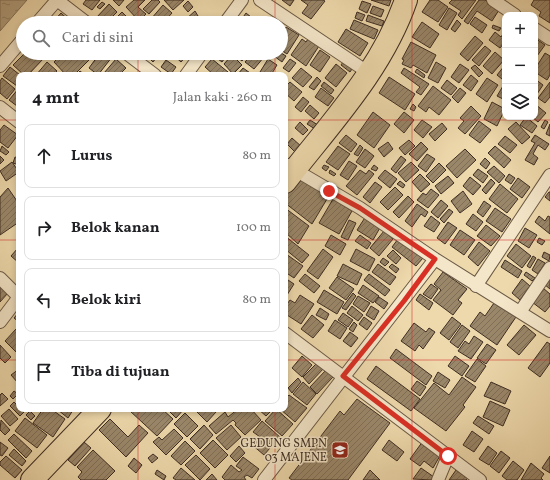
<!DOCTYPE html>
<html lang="id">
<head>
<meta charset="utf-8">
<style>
	:root { --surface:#fff; --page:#f6f6f6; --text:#202124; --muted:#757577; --line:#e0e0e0 }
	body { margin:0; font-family:Vollkorn,serif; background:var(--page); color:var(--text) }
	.controls { position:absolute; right:12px; top:12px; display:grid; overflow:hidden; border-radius:8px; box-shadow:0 2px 6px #0003 }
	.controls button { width:36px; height:36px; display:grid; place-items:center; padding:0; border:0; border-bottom:1px solid var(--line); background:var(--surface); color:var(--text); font:20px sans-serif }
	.stop { position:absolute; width:12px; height:12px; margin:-9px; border:3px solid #d93025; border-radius:50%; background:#fff }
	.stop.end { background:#d93025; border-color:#fff; box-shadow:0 1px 4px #0008 }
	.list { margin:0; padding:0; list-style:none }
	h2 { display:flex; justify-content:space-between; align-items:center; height:52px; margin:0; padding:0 16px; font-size:17px }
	h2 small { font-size:13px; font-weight:400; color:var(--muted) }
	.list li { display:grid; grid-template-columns:26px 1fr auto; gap:12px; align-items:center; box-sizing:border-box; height:64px; margin:0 8px 8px; padding:0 8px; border:1px solid var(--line); border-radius:8px }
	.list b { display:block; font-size:15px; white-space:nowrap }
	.list em { font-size:13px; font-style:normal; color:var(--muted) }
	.icon { flex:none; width:22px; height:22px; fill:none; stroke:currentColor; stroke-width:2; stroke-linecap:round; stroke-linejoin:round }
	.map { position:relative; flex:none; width:550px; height:480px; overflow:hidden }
	.search { position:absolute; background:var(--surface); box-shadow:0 2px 6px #0003; left:16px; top:16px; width:272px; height:44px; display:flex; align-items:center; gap:10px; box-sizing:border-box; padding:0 14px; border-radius:22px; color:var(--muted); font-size:15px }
	.panel { position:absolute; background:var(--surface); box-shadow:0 2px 6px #0003; left:16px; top:72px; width:272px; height:340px; border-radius:8px }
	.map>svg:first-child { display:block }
	.water { fill:url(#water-ripples); stroke:#847259 }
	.building { fill:url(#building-hatch); stroke:#3e2e23 }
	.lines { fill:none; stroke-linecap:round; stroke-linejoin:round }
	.street-casing { stroke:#6a5945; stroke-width:14 }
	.highway-casing { stroke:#3e2e23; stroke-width:24 }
	.street { stroke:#f4e6c9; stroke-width:12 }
	.highway { stroke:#eed9ac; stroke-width:22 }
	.route { stroke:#d93025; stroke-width:5 }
	.grid { fill:none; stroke:#d62828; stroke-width:1; stroke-opacity:0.55 }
	.labels { text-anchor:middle; stroke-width:3; stroke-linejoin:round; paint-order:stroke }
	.poi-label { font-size:12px; fill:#3e2e23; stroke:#f4e6c9; text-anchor:end }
</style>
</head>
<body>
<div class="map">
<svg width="550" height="480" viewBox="0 0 550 480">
	<defs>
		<pattern id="water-ripples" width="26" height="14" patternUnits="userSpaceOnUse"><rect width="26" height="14" fill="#b29f7d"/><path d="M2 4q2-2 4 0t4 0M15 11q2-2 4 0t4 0" fill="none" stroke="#928266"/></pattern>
		<pattern id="building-hatch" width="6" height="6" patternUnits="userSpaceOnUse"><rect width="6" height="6" fill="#9a876a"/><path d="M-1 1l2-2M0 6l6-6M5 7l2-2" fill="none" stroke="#7f6f57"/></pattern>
	</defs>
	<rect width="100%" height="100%" fill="#eed9ac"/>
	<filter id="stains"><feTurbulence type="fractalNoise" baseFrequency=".005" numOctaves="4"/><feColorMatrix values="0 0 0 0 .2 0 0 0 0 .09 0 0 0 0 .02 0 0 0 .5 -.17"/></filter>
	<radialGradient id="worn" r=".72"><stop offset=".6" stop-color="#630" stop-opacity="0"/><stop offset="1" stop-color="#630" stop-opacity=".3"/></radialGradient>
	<path class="water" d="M0,0H27L0,31Z"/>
	<path class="building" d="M86,0H100L92,10L83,4Z
		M113,0H124L119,6Z
		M134,0H145L138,7L146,14L139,21L126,7Z
		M152,0H158L160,2L149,14L143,9Z
		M164,0H184L173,10Z
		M282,0H294L290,6Z
		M301,0H323L325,1L311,19L302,13L308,5Z
		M371,0H391L389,6Z
		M430,0H438L448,7L438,22L422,12Z
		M452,0H476L462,19L458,15L461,11L449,3Z
		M479,0H485L499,10L492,21L477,11L468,24L464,21Z
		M534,0H550V23L539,16L541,12L531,5Z
		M188,1L193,7L188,12L183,6Z
		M362,1L371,4L367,13L359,9Z
		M102,2L105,4L100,9L97,7Z
		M109,4L117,12L106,23H102L96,18Z
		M163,5L172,13L163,23H156L151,19Z
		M373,6L384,10L381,17L370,13Z
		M449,8L457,13L447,30L439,25Z
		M195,11L198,16L189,23L186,19Z
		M122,12L126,16L119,23H115L113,21Z
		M357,12L365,15L362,21L355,18Z
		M61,13L72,23H52Z
		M246,13L251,17L247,23H239Z
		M368,15L384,21L382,26L366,21Z
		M131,17L138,23H126Z
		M175,17L182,23H176L173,20Z
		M201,17L207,23H196Z
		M475,17L487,25L482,33L470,24Z
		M255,19L260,23L262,20L266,23H252Z
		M354,20L378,30L374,39L350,29Z
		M457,20L461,24L455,32L451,29Z
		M422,22L439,34L430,48L412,37Z
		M493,25L501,28L499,31L492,28Z
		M286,27L299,35L287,54L281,50V35Z
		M346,29L368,43L360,56L338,42Z
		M505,31V42L500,48L489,40L495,32L501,37Z
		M475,36L483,43L468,61L460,54Z
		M535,38L545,45L537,56L535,55Z
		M302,39L306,42L308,39L319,46L306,66L291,55Z
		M411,42L436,55L427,73L413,65L411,68L402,64L404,60L402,59Z
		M485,46L491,51L479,66L472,60Z
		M320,50L330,57L320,72L310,65Z
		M495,52L504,60L492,74L483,66Z
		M25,53H36L43,59L28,75H24L13,65Z
		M63,53H96L74,75H66L54,62Z
		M100,53H107L112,57L98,75L89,68Z
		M144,53H160L153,62Z
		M171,53H189L181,62Z
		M216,53H224L227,55L222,62L214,56Z
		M232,53H248L242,61Z
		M253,53H259L264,57L254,69L245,62Z
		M270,53H281L286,56L282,62Z
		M545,53L550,56V75L547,80L535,72V69Z
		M232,55L242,65L233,74L224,64Z
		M116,59L126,68L119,75H106L104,73Z
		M212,59L228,72L225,75H214L205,67Z
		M268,59L277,65L271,75H264L260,72Z
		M290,59L296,63L289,72L283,68Z
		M166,60L176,67L171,74L161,67Z
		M47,62L57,71L53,75H36Z
		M343,62L352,69L350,72L341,65Z
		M436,62L446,68L438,83L428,78Z
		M336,64L347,73L336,87L325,78Z
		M460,64L469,70L459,83L451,77Z
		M475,65L483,73L479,77L471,68Z
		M505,65V75L502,79L497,75Z
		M10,67L20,75L17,86L3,76Z
		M243,68L253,75H237Z
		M301,68L312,77L303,87L292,78Z
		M404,68L429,84L421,95L416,92L420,87L401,73Z
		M417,69L425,75L424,78L415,72Z
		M80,71L85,75H76Z
		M471,75L478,81L471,91L463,85Z
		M317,77L321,81L314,90L309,87Z
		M389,77L415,94L405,110L379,93Z
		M2,78L15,89L7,99L0,93V81Z
		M487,78L498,85L487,102L476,94Z
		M535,79L543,85L535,97Z
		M447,80L457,88L451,95L441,88Z
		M290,82L302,92L294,101L285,93V87Z
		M324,82L334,90L331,94L321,86Z
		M550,82V97L545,103L538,98Z
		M433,86L451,100L439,115L429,107L426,112L418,106Z
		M503,86L505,88V100L497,96Z
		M19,88V103L17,106L9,100Z
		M321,88L334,98L328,106L315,97Z
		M460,88L466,93L458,103L452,97Z
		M303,97L309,102L301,112L295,107Z
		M492,102L505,109L497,126L484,119Z
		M413,104L416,107L414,111L410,109Z
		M535,104L546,113L538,122L532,117H535Z
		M310,105L319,113L314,119L305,111Z
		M471,106L481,116L465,134L458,128L464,121L460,118Z
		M373,112L390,125L374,148L357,135Z
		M404,112L414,120L404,133L394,124Z
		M526,117L537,126L532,133L520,125Z
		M310,120L318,125L315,129L307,124Z
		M422,120L432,127L423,138L414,130Z
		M545,120L548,122L544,129L541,127Z
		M479,121L491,130L480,143L469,135Z
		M300,122L308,130L303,135L295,128Z
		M516,122L530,137L522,144L508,129Z
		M442,123L447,129L435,141L429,134Z
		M550,124V136L546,134Z
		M4,125L18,135L8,148L0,142V130Z
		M346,135L357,144L351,152L339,143Z
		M535,135L549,144L545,150L538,145L533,154L538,158L534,165L525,160L535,143L531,141Z
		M505,136L517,145L510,153L498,144Z
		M292,138L302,147L296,153L287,144Z
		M409,140L415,146L405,155L399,148Z
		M388,142L393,149L384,157L378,149Z
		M421,142L428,149L417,161L409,154Z
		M360,145L363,148L358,156L354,154Z
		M2,146L9,152L6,155L0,151Z
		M338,146L350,154L338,170L326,162Z
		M495,146L511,160L504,168L488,153Z
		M365,149L374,156L365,168L356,162Z
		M465,149L476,160L457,178L446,166Z
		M427,154L435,159L426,172L418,166Z
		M0,156L4,160L0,164Z
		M401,156L406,160L396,173L391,169Z
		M15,157L19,158V165L13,163Z
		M485,158L490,163L486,169L480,164Z
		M349,161L357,166L348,180L340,175Z
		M12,162L19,172L6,181L0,171Z
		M411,162L419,170L406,182L398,173Z
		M439,163L446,170L433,183L426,176Z
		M324,165L329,167L326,171L322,168Z
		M374,165L378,168L376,171L371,169Z
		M494,166L505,176L499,183L487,172Z
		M478,169L488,176L483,183L473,175Z
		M330,170L336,174L334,176L329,173Z
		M360,170L366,174L369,170L374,174L357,195L346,186Z
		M385,170L397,179L390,188L378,178Z
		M420,174L430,184L421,192L412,182Z
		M509,174L515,178L511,184L505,180Z
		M300,175L330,194L312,224L285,203V197Z
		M448,176L454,183L441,194L435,186Z
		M470,177L481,186L473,195L463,186Z
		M518,178L530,187L522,198L510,189Z
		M491,179L495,183L486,194L482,190Z
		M400,181L405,185L403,188L397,184Z
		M375,182L382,187L370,203L363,197Z
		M500,184L518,199L507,213L489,199Z
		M395,187L403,195L388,210L380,202Z
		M8,188L19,204V222L0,235V197Z
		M431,189L439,195L428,208L417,200L423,193L426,195Z
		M463,191L472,204L460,213L451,201Z
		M549,192H550V201L545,197Z
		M408,196L414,202L399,218L393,212Z
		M333,199L352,211L339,234L319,223Z
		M441,200L448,206L438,218L431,212Z
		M484,201L491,206L483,217L477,212Z
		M417,204L428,212L425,217L421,214L412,227L405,221Z
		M285,208L309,226L298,244L285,232Z
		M495,208L511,219L502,232L486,221Z
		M449,209L453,212L444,223L440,219Z
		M473,214L483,222L476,231L466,224Z
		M366,216L381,226L373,240L357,230Z
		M431,216L440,223L434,232L424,226Z
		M539,216L545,221L548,216L550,217V234L535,222Z
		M349,220L356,223L348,240L341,237Z
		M448,222L457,228L445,244L437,238Z
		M486,225L500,236L491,246L477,236Z
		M525,228L537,235L529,248L518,241Z
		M460,230L475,240L464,255L450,245Z
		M384,231L393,239L379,256L370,248Z
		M331,235L346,244L340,255L325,246Z
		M360,235L371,243L367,249L355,241Z
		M285,236L309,255L302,263L285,249Z
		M539,238L545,241L542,245L537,242Z
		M398,239L423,258L416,266L392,247Z
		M479,242L490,251L478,266L468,257Z
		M516,244L531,256L522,268L507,256Z
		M18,248L19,249V263L11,256Z
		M323,249L333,257L318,279L307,271Z
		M356,249L375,259L369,271L350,261Z
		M393,250L401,258L396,264L387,256Z
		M544,252L550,255L549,261L542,257Z
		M286,254L303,266L294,278L285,272Z
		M533,256L536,258L530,268L527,266Z
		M383,258L389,262L385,266L380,262Z
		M538,259L545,263L538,274L532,270Z
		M505,260L522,271L518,278L501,267Z
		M343,264L362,274L357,285L337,276Z
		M378,264L396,277L390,285L372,272Z
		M392,264L399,269L396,273L389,267Z
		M443,272L467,289L458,300L462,303L453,315L433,300L441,290L434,284Z
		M526,272L535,278L532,281L524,275Z
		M305,274L320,286L314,293L299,281Z
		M369,274L390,290L385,296L364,280Z
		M550,276V289L544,284Z
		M337,277L354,289L346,300L329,288Z
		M285,278L294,284L287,295L285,294Z
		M522,279L530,286L520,300L512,293Z
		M431,284L438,289L431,299L423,294Z
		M363,285L379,296L373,303L358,293Z
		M0,287L8,293L0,302Z
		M543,288L550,294V306L545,312L532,302Z
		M324,290L344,302L337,314L317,302Z
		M353,293L356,296L346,310L342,308Z
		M420,294L433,303L429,310L416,300Z
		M300,295L314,304L301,324L287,315L288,314L285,312V307L290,300L295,303Z
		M358,296L370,303L364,312L353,304Z
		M379,297L388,303L384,309L375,302Z
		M494,303L500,307L503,304L518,314L497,345L470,326L480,312L485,316Z
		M352,306L363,315L358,321L347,313Z
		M371,306L379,311L374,320L366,315Z
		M320,308L329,314L326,320L316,315Z
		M19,312V322L14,318Z
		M343,313L353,320L348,327L338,320Z
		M312,315L324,325L313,338L301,329Z
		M364,317L372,323L367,330L359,324Z
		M452,317L461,324L449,340L440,333Z
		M335,320L347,328L340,339L328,331Z
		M354,322L357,325L353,332L349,329Z
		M414,323L426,332L429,328L435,332L423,349L419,345L415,351L401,341Z
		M462,325L470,331L458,348L450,342Z
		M524,325L536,335L519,355L507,345Z
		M16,329L19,332L18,354L5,341Z
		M350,332L358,338L351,347L343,341Z
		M474,336L483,342L471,359L458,351L465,341L469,344Z
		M547,342L550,344V363L540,377L528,368Z
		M487,344L496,350L486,364L477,358Z
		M0,345L11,357L5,363L0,358Z
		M396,349L432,376L426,385L390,358Z
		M302,356L312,365L302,377L292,368Z
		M455,356L469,366L462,376L448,366Z
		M477,359L486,366L475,382L465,376Z
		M319,361L325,367L309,384L303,377Z
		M376,366L420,399L411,411L367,379Z
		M19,369V382L18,383L11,375Z
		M326,370L333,377L317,394L310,387Z
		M438,372L450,380L445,388L433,381Z
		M462,377L476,387L463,405L465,407L446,431L414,408L434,383L449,395Z
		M298,378L301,382L292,393L288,388Z
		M417,381L426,387L420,396L411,389Z
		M303,382L316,394L307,405L293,394Z
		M491,382L511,391L505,404L484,396Z
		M14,391L18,394L13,399L10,396Z
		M2,393L8,399L0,406V395Z
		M289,395L307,408L295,422L280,409H285V399Z
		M357,399L390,423L348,480H292L289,478L340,411L344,415Z
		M490,401L510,410L503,426L483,417Z
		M14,402L24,412L20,416L10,406Z
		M9,409L18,419L10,426L1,416Z
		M43,409H51L65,419L53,437L33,423Z
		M58,409H72L73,410L68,418L58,410Z
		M131,409H162L173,419L157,436L130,411Z
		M167,409H184L176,418Z
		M194,409H212L216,412L207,422Z
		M238,409H247L249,411L251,409L261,420L245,435L235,425L236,423L233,420L216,434L209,426L225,412L228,417Z
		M258,409H273L266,416Z
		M276,409L293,424L282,436L265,421Z
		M30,411L35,416L31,420L26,415Z
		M185,413L198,426L187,437L174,424Z
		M478,416L494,426L489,434L473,423Z
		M25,418L47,435L37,448L15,431Z
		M110,419L128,437L139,425L148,433L126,457L99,430Z
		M1,420L10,430L5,435L0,430Z
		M262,421L281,438L273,446L253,432Z
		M204,425L213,435L200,449L190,439Z
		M231,425L241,437L227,450L216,438Z
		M174,429L183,438L166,455L153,442L159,437L162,440Z
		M472,431L483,439L474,452L463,445Z
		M14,434L32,451L26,458L8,440Z
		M257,437L270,448L264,455L251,444Z
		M213,440L228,455L215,468L200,453Z
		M389,440L404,452L397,461L382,450Z
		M185,441L195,451L181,465L171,456Z
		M423,441L441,454L433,468L424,461L420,466L410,459Z
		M0,442L8,448L2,456L0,455Z
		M84,442L91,448L75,466L68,460Z
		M239,446L245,453L236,462L230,456Z
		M488,446L497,453L489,465L479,459Z
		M14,449L26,461L22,466L9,455Z
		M93,450L115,471L106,480H81L78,477L82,472L77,467Z
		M501,451L510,458L499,473L490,466Z
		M153,454L158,458L152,463L148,458Z
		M196,455L210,469L200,480L185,465Z
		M6,456L22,470L15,478L0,465V462Z
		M550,456V473L542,468Z
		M243,457L259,469L252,478L247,475L244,477L246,480H225L222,477L231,465L239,472L242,470L236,466Z
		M134,458L142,465L136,473L128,466Z
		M513,461L524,470L517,480H507L502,476Z
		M531,463L544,474L541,478L543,480H521Z
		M181,468L195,480H176L173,478Z
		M421,468L434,477L432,480L413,479Z
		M157,470L166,476L164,480L155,474Z
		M370,470L380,480H363Z
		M456,470L468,478L466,480H449Z
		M212,474L217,480H206Z"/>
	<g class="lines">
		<g class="street-casing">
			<path id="street" d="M57,0L87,23
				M260,0L369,73
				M493,0L515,15
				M37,23L57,0
				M225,23L242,0
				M535,29L550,39
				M126,53L155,75
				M0,66L23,39
				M186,75L202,53
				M0,107L19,122
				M285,164L360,208L435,259L550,331
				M0,278L19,297
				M476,286L550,175
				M520,312L550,268
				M0,322L19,297
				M285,333L480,480
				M264,480L435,259
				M438,480L448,456"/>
		</g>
		<g class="highway-casing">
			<path id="highway" d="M285,182C329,125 382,70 406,0
				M32,480L100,409"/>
		</g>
		<use href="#street" class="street"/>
		<use href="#highway" class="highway"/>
	</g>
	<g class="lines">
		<path class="route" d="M329,191L360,208L435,259L404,301L343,376L448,456"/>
	</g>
	<path class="grid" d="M138,0V23M275,0V23M412,0V480M138,53V75M275,53V75M0,120H19M285,120H550M0,240H19M285,240H550M0,360H19M285,360H550M138,409V480M275,409V480"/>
	<defs>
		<g id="school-square" transform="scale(0.9)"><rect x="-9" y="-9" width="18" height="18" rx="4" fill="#8f2418" stroke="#f4e6c9"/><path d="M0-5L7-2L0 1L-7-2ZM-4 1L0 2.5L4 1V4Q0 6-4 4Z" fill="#fff"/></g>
	</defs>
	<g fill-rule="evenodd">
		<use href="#school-square" x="340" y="450"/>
	</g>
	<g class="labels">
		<g class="poi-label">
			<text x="327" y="447">GEDUNG SMPN<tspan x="327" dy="14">03 MAJENE</tspan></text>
		</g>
	</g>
	<rect width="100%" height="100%" filter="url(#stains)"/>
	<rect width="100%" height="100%" fill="url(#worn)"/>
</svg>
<div class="controls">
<button>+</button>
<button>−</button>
<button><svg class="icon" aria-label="layers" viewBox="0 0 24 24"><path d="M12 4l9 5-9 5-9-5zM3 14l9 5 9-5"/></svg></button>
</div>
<div class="stop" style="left:448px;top:456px"></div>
<div class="stop end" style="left:329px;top:191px"></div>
<div class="search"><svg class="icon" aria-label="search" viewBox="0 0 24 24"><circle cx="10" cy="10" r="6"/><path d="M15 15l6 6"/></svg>Cari di sini</div>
<section class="panel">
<h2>4 mnt<small>Jalan kaki · 260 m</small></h2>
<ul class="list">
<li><svg class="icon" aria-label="ahead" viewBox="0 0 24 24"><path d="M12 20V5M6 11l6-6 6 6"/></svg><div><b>Lurus</b></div><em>80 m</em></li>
<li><svg class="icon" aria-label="right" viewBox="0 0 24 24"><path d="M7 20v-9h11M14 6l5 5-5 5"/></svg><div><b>Belok kanan</b></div><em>100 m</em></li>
<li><svg class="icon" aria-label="left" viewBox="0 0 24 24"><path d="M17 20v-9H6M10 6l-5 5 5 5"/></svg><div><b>Belok kiri</b></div><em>80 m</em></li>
<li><svg class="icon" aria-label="arrive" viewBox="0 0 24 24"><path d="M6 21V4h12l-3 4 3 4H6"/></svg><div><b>Tiba di tujuan</b></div></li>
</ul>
</section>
</div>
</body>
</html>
